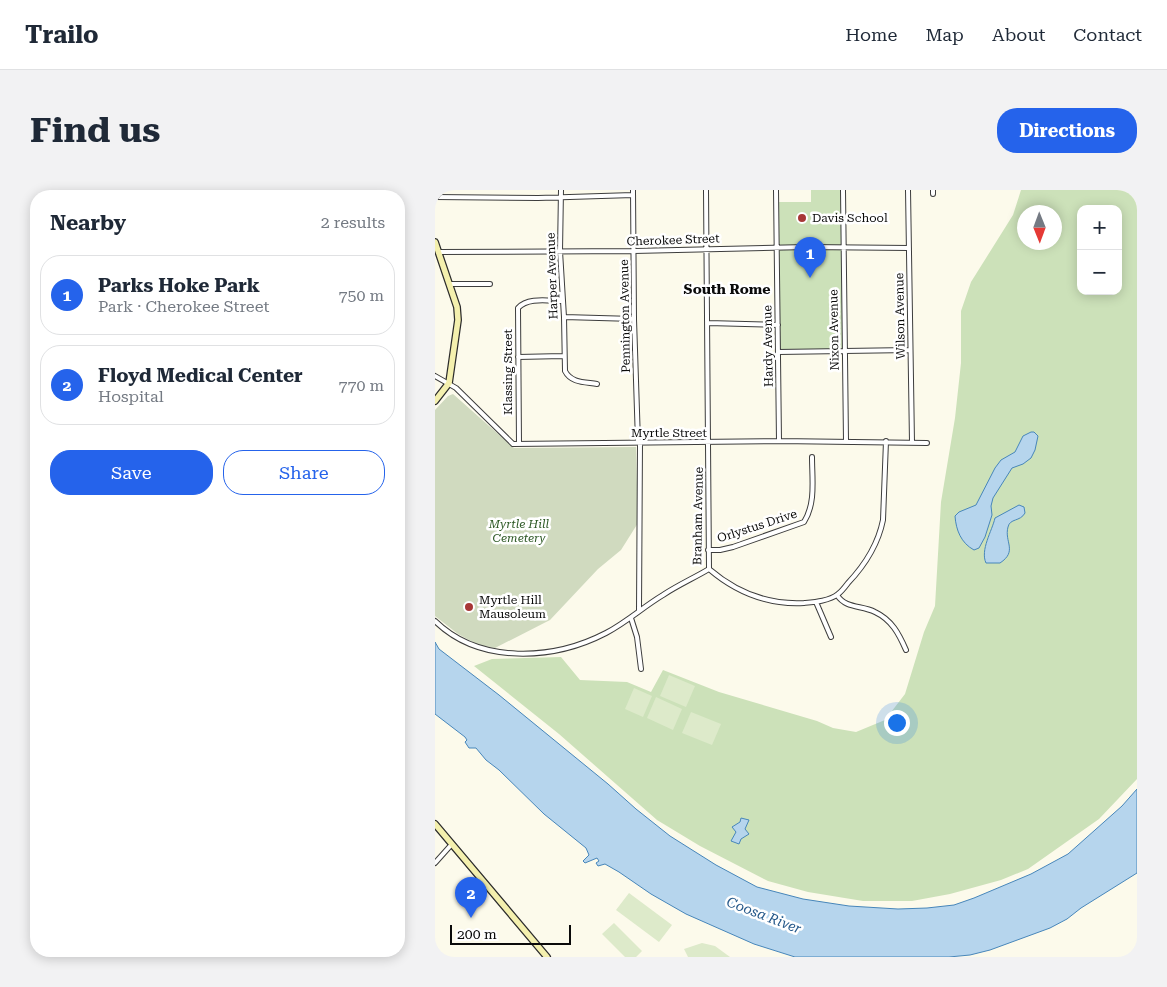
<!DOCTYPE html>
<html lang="en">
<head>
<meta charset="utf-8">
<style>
	:root { --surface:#fff; --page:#f2f2f3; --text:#1f2937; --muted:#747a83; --line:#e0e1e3; --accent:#2563eb }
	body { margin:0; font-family:"Roboto Serif",serif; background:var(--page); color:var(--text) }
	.controls { position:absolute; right:15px; top:15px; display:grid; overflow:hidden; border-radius:10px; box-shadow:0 2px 12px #0003 }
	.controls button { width:45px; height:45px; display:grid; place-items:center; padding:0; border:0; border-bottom:1px solid var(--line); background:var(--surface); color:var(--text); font:25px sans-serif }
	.compass { position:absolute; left:582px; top:15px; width:45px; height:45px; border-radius:50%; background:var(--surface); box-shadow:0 2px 12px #0003; rotate:179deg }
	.scale { position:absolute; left:15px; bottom:12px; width:121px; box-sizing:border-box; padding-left:5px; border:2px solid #0a0a0a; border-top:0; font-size:14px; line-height:18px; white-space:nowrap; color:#0a0a0a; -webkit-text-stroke:4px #fff; paint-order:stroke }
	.you { position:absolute; left:461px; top:532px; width:18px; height:18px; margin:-12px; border:4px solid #fff; border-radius:50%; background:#1a73e8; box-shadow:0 0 0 8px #1a73e833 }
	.badge { display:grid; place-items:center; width:32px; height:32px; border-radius:50%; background:var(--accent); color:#fff; font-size:16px; font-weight:700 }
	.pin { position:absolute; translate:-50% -41px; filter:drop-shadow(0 1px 2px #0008) }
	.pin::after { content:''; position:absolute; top:26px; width:18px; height:15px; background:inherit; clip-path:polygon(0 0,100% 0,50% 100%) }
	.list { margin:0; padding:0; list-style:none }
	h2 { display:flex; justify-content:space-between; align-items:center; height:65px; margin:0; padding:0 20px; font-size:21px }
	h2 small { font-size:16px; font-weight:400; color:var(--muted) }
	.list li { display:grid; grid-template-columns:32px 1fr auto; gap:15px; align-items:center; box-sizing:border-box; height:80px; margin:0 10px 10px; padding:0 10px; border:1px solid var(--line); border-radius:20px }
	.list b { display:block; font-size:19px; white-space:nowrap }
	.list p { margin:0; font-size:16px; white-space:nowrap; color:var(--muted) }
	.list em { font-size:16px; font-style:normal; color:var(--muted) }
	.actions { display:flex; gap:10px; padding:15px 20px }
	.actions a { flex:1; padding:11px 0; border:1px solid var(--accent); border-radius:20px; text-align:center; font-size:18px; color:var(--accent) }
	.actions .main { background:var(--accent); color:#fff }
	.map { position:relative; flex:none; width:702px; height:767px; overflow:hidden; border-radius:20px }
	header { display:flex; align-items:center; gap:30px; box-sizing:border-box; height:70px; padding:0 25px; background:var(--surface); border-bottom:1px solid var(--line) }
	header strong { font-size:24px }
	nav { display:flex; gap:28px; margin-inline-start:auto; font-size:18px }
	.intro { display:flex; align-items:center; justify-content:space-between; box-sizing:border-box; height:120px; padding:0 30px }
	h1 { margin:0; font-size:35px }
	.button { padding:12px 22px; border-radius:20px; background:var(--accent); color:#fff; font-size:18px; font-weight:700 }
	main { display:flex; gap:30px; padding:0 30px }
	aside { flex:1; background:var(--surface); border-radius:20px; box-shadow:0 2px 12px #0003 }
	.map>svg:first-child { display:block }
	.green { fill:#cce1b9; fill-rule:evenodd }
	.cemetery { fill:#d0dabf }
	.pitch { fill:#ddeaca }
	.water { fill:#b6d5ed; stroke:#4786ba }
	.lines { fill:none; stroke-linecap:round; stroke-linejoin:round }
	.minor-casing { stroke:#3d3d3d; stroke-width:6 }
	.tertiary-casing { stroke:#3d3d3d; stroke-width:8 }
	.secondary-casing { stroke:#2c2c2c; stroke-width:8 }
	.minor { stroke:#fff; stroke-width:4 }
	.tertiary { stroke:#fff; stroke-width:5 }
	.secondary { stroke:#f4f0ae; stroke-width:5.5 }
	.poi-dot { fill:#a73736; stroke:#fff; stroke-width:2 }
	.labels { text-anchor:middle; stroke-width:5; stroke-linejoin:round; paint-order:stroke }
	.poi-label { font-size:12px; fill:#0a0a0a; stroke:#fff; text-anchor:start }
	.street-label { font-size:12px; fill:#0a0a0a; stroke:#fff }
	.park-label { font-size:12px; font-style:italic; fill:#2c5824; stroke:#fff }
	.neighbourhood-label { font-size:14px; font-weight:bold; fill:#0a0a0a; stroke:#fff }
	.water-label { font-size:14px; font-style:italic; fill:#26598a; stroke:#fff }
</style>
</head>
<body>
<header>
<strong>Trailo</strong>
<nav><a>Home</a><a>Map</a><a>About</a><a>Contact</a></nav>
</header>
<div class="intro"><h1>Find us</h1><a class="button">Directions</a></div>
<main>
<aside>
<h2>Nearby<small>2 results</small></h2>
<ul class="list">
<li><span class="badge">1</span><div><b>Parks Hoke Park</b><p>Park · Cherokee Street</p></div><em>750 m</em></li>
<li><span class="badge">2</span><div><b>Floyd Medical Center</b><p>Hospital</p></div><em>770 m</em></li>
</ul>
<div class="actions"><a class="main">Save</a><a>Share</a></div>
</aside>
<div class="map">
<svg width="702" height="767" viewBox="0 0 702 767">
	<rect width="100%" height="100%" fill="#fcfaeb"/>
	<path class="green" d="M376,0H408L409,162H343L341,12H376Z
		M586,0H702V589L664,629L593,679L566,690L515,704L477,711H428L373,702L333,691L265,656L222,630L124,544L39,476L57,469L126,467L145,490L192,492L216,502L228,480L284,502L382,531L398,538L421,542L450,530L470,504L489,442L500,416L506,312L520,228L526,173V121L536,92L578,25ZM646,19H683V101H646ZM590,22H620V52H590Z"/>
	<path class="cemetery" d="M18,204L79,258L201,257L203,333L186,360L163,379L115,430L60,458L43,455L23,444L0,426V220L13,206Z"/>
	<path class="pitch" d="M234,485L260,496L251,517L225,506Z
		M199,498L217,506L208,527L190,519Z
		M221,507L247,519L238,540L212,528Z
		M256,522L286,534L277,555L247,543Z
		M194,703L237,735L224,752L181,720Z
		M179,733L207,761L201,767H190L167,744Z
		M267,753L280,756L295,767H253L249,759Z"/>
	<path class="water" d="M596,242H599L603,246L600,260L596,268L588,274L577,278L558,308L556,316L557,325L550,347L544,358L539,360C526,353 521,340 520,326L524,322L541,315L560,278L566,270L580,262L588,246Z
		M584,315L589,317L590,323C585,332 575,328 573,337C569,352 583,361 565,373H551C545,360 557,341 560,328Z
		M0,452L4,459L64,505L173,594L201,619L235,646L281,675L322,697L368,709L414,716L463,719L492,718L519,715L539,708L596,684L633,664L687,616L702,599V683L646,718L632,729L615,738L555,760L535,765L514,767H360L319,754L251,724L216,704L184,682L170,674L163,676L161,673L164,671L162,668L150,673L148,671L154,665L151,658L109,624L64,580L51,570L41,558H34L30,552L32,550L30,547L0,524Z
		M306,628L314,630L310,639L314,644L306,649L304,654L296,651L301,642L297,637L305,632Z"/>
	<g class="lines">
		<g class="minor-casing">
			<path id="minor" d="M126,0L125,61L129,127L130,181C136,193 150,192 162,194
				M198,0L199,129L203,252
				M271,0L274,379
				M341,0L344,251
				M408,0L411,251
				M473,0L477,252
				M498,4V0
				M0,7L103,8L198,5
				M3,62L199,61L372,57L474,58
				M15,94H55
				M129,127L199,129
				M273,133L343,135
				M343,162L475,160
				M83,167L128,166
				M0,186L21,198L78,254L344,251L492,253
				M84,254L83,118C93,107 113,111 127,111
				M273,360H285L298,357L369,332C381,313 377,289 377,267
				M274,379C302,403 332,415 369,413C380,412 394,411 403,404C406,402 410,397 413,393C430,375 443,355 448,330L451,251
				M402,405C411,419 426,415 440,422C457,430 464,444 471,460
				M381,412L396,447
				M204,421L205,252
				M196,428L202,447L206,479
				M0,431C45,475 119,470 171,443C192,432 208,417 228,405C243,395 259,388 274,379
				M0,673L17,654"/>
		</g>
		<g class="tertiary-casing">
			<path id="tertiary" d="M697,767L702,763"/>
		</g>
		<g class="secondary-casing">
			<path id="secondary" d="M0,52L22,117L23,130L14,193L0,211
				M0,634L112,767"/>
		</g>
		<use href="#minor" class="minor"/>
		<use href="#tertiary" class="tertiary"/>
		<use href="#secondary" class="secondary"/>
	</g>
	<g class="poi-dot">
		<circle cx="367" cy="28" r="5"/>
		<circle cx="34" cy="417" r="5"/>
	</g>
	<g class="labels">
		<g class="poi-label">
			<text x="377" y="32">Davis School</text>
			<text x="44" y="414">Myrtle Hill<tspan x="44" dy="14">Mausoleum</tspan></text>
		</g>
		<g class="street-label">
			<text transform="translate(238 50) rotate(-2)" y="4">Cherokee Street</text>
			<text transform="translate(117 86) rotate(-92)" y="4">Harper Avenue</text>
			<text transform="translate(190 126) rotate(-91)" y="4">Pennington Avenue</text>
			<text transform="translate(465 126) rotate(-91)" y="4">Wilson Avenue</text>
			<text transform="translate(399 140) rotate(-91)" y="4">Nixon Avenue</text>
			<text transform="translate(333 156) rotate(-91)" y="4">Hardy Avenue</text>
			<text transform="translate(73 182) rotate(-90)" y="4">Klassing Street</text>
			<text x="234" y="247">Myrtle Street</text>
			<text transform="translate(263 326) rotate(-89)" y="4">Branham Avenue</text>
			<text transform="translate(322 336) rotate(-18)" y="4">Orlystus Drive</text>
		</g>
		<g class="park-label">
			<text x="84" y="338">Myrtle Hill<tspan x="84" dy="14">Cemetery</tspan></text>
		</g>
		<g class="neighbourhood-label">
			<text x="292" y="104">South Rome</text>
		</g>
		<g class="water-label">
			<text transform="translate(329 725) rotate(21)" y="5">Coosa River</text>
		</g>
	</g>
</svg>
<div class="controls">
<button>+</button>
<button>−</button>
</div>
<svg class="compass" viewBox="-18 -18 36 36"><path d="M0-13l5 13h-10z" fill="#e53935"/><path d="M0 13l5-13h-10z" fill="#747a83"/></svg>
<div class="scale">200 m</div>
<div class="you"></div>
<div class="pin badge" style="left:375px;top:88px">1</div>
<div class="pin badge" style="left:36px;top:728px">2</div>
</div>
</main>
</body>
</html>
